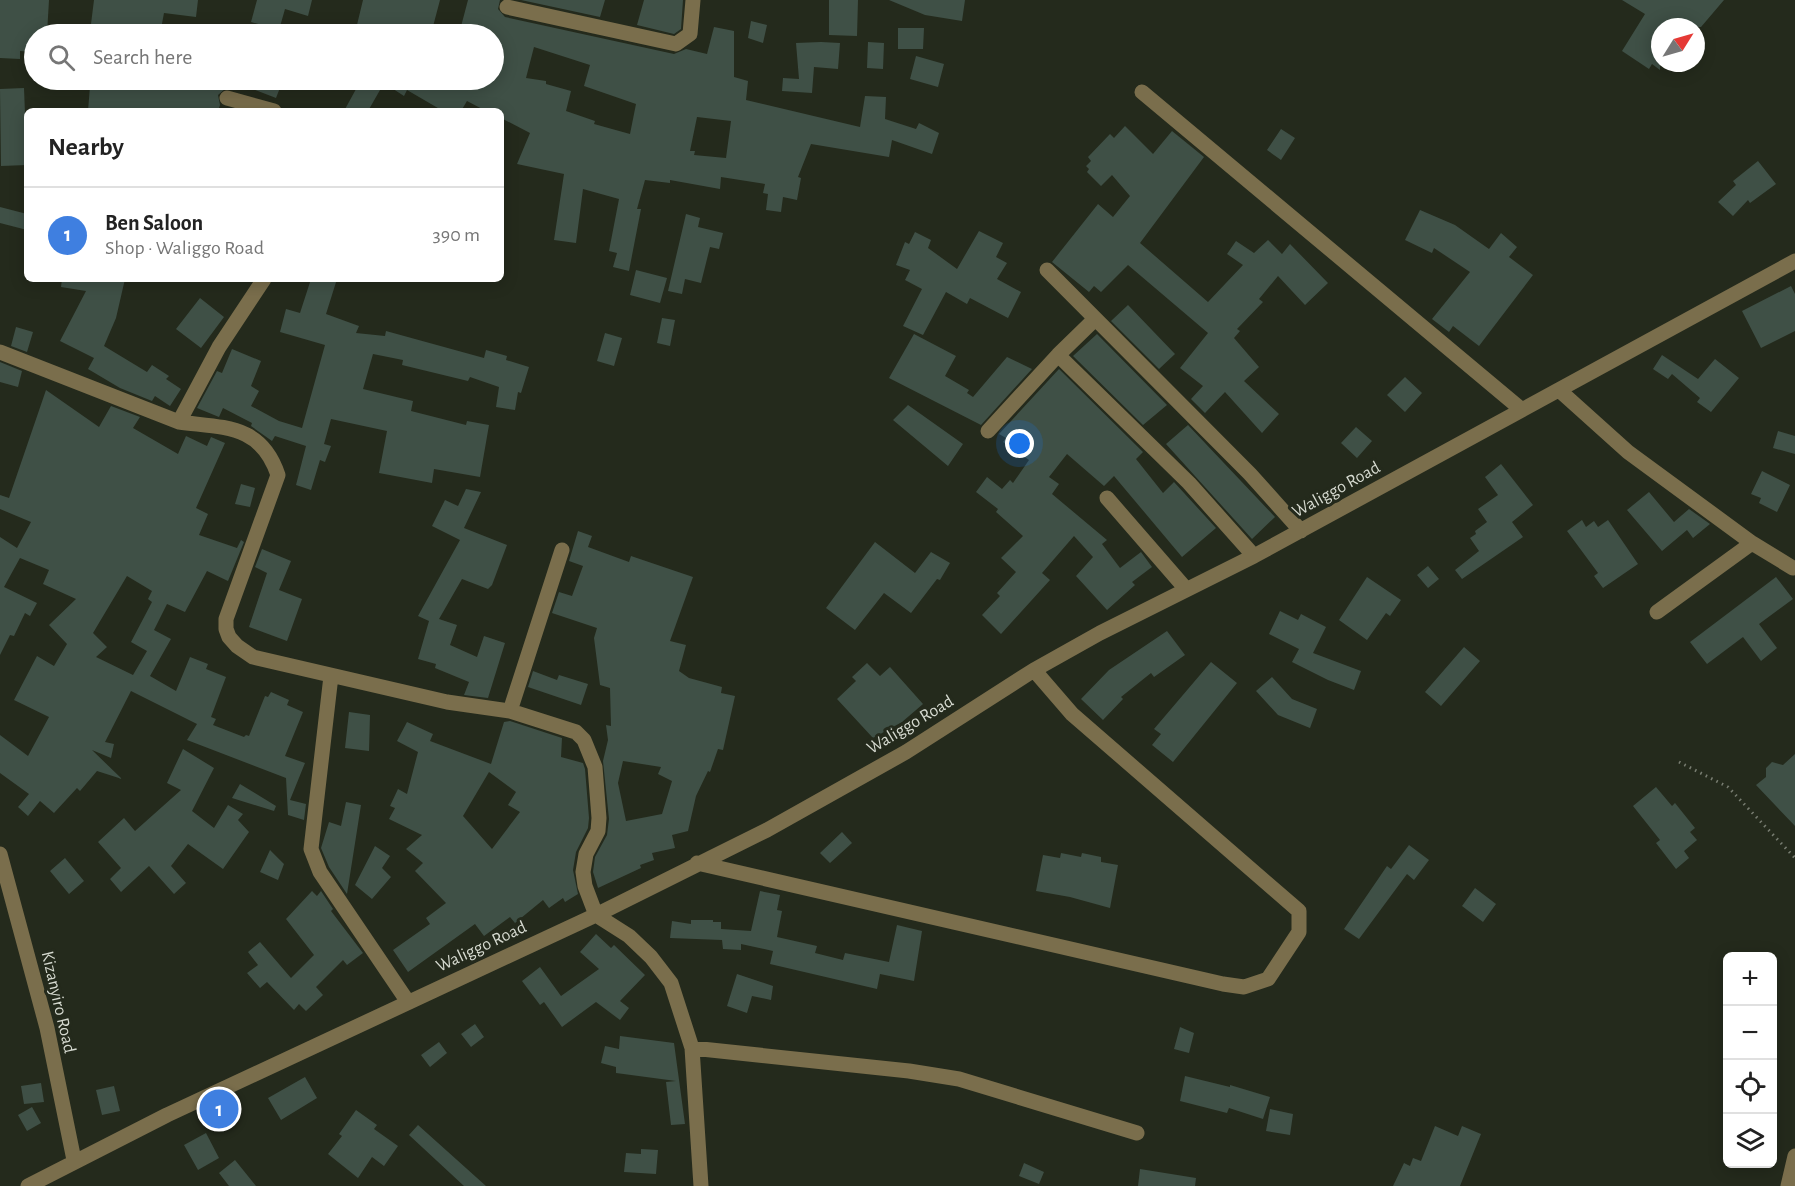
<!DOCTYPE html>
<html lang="en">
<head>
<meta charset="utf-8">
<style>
	:root { --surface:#fff; --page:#f6f6f6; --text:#222; --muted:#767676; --line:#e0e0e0; --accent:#0f766e }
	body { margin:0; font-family:"Alegreya Sans",sans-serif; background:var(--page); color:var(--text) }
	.controls { position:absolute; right:18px; bottom:18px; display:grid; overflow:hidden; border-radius:9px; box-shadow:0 3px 15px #0003 }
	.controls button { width:54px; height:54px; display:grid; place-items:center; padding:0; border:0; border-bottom:2px solid var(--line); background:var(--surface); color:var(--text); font:30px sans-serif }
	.compass { position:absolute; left:1651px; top:18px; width:54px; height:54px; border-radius:50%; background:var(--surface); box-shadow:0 3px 15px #0003; rotate:53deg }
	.you { position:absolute; left:1020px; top:444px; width:21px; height:21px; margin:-15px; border:4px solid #fff; border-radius:50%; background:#1a73e8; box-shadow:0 0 0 9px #1a73e833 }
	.badge { display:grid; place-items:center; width:39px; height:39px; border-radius:50%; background:var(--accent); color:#fff; font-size:20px; font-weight:700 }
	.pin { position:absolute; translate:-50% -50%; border:3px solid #fff; box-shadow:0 2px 6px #0006 }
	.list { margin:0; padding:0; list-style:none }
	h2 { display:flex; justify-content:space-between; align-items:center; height:78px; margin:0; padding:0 24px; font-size:26px }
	h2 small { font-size:20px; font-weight:400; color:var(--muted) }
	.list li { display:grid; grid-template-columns:39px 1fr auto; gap:18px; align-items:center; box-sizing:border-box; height:96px; padding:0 24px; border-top:2px solid var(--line) }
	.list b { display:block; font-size:22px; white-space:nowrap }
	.list p { margin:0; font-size:20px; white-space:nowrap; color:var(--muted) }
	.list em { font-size:20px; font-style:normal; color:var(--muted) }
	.icon { flex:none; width:33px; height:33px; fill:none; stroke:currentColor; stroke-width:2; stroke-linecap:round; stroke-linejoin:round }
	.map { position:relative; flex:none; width:1795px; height:1186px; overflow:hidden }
	.search { position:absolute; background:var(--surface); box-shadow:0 3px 15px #0003; left:24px; top:24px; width:480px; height:66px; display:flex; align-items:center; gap:15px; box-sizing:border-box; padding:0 21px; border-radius:33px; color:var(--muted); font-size:22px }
	.panel { position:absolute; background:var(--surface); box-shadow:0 3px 15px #0003; left:24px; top:108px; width:480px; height:174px; border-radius:9px }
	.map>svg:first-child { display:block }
	.building { fill:#3f5046; fill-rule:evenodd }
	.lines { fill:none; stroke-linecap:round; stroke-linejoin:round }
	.path { stroke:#787d71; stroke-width:3; stroke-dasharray:1.5 4.5; stroke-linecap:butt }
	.minor { stroke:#7a6e4c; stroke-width:15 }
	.labels { text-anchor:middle; stroke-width:6; stroke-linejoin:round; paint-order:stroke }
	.street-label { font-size:18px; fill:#d6dad0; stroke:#242a1c }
</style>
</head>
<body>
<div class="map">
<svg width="1795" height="1186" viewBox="0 0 1795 1186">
	<rect width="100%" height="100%" fill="#242a1c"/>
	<path class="building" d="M0,0H49L47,34H34V52L20,51V59L0,58Z
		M94,0H198L196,17L164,13L160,34L91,24Z
		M257,0H312L308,16L285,9L279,30L251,22Z
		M363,0H440L431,34H362L355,33Z
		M468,0H500L498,9L505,17L674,54L686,49L707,54L714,27L734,31V77L748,81L746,100L860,127L865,96L886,97L885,119L916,129L919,123L939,133L932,154L892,140L889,157L811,144L798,177L801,178L797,200L783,197L781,212L766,210L768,194L763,193L765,184L721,177L720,189L670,180V183L645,180L637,209H641L629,271L613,267L617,253L609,251L619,199L583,189L576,243L554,240L564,174L517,164L530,133L501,118V111H486L467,101L461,111H443L407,90L404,96L384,83L368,111H344L361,80H494V34H459ZM534,47L590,65L584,86L636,104L630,134L594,124L595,121L566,111L571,91L546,84V81L526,78ZM697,117L731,121L726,158L694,155L695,151H690Z
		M521,0H605L600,17Z
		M644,0H683L681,29L674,34L637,25Z
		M829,0H858L857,36L829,35Z
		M889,0H965L962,21L925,15Z
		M1622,0H1724L1701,27H1660V70L1652,64L1649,69L1622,51L1645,14Z
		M751,21L767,25L763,43L748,38Z
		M898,28H924L923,49H898Z
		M821,42L840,43L838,69L814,67L812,93L782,91L783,78L799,79L796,43Z
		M868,42L884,43L883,69L867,68Z
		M916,56L944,64L938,87L910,79Z
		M176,80H229L226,88L218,95L220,105L218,111H88L90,86L127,90V81L174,82Z
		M230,80H283L276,98Z
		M24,88L27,165L1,166L0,89Z
		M1125,126L1153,154L1172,131L1204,157L1140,243L1208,302L1243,265L1227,254L1236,241L1254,253L1268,240L1282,254L1290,244L1328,283L1305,305L1278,276L1259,299L1263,302L1237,329L1240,331L1234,338L1259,367L1244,381L1279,414L1262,433L1225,392L1205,413L1191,399L1203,386L1180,368L1208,333L1128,265L1101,292L1094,286L1089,292L1052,262L1098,204L1113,217L1130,196L1112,175L1101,186L1087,172L1089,169L1086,166L1091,161L1088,157L1110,134L1114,138Z
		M1281,129L1295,138L1281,160L1267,150Z
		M1758,161L1776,184L1750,203L1748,200L1733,216L1718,202L1736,185L1733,181Z
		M0,207L27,214V230L0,223Z
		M1420,210L1455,225L1489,249L1501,233L1517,247L1509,257L1533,275L1479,346L1453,326L1449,332L1432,319L1470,272L1434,248L1432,253L1405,240Z
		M686,214L700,218L698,227L723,233L719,249L710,247L701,283L685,279L682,294L668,291Z
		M979,231L1003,243L996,257L1007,263L997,279L1021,292L1008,318L970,298L967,304L946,292L923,335L903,326L922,289L905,280L910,270L896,265L905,242L909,244L915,232L931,240L928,248L957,269Z
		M636,270L667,278L660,303L630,295Z
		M62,279H125L116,318L104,346L147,372L152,365L169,376L166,379L181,389L170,406L155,396L152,401L120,388L88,369L94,358L60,341L86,291L61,287Z
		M311,279H337L326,314L359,326L356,333L385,336L386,331L484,358L486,350L507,356L506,360L529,367L521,393L518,392L515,410L496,407L499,387L470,377L468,381L402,365L403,360L373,354L363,389L413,401L411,411L466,425L467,421L489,425L480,477L434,469L432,483L379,473L387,431L331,419L324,444L331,446L325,462L320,460L311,490L296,485L306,446L275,436L272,441L251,426L252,423L223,408L219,417L197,408L217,371L222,373L232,349L261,361L251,386L259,391L251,406L279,421L302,428L325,345L280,332L286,309L300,313Z
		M1791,286L1795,294V331L1761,348L1742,311Z
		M200,298L224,317L201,348L176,329Z
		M1128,305L1175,354L1159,369L1111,321Z
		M662,318L675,320L670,346L657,343Z
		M16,327L33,332L27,352L11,346Z
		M605,333L622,338L614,366L597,361Z
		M914,334L956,356L945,376L969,390L967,393L973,397L1007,357L1032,369L981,425L889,378Z
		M1097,334L1167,405L1143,425L1073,356Z
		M1662,355L1698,379L1715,359L1739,378L1711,412L1697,402L1700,398L1672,374L1668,379L1653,369Z
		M0,362L22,371L18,387L0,382Z
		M1059,369L1143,452L1136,459L1163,493L1174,482L1216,528L1182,557L1114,476L1104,486L1067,454L1049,477L1059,484L1052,494L1107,540L1102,544L1120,568L1141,552L1152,567L1132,582L1135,585L1107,610L1076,576L1093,557L1074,536L1042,573L1050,580L1001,634L982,615L1000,596L997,593L1016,572L1001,558L1023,536L996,512L998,509L976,492L987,477L1002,489L1010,480L1013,483L1029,460L1003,442L1006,438L999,434Z
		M1405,377L1422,393L1405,412L1387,395Z
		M46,390L99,427L111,406L140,417L133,428L178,454L186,436L207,446L211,437L225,443L196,508L208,514L199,535L237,548L241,540L244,542L228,581L207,571L185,612L167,604L154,630L171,639L150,676L176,691L190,657L208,664L206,669L226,677L211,717L216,719L213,725L244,737L246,735L249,736L265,696L268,697L271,692L289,700L287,705L303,712L285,756L305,763L290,800L306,804L304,820L288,815L286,778L187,740L197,724L131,691L105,742L114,744L111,758L92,750L122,779L97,771L80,791L77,788L54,813L40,801L28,816L18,807L29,794L0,773V735L28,756L49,717L14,700L37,656L54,666L67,644L49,625L76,599L43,584L49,570L20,558L4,587L37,603L30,616L25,613L14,636L10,635L0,655V537L17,548L31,522L0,509V495L9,498ZM127,576L152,591L148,599L152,602L131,642L147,651L133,675L96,657L107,647L93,633Z
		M908,405L963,444L948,466L893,420Z
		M1188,425L1275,517L1252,539L1166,444Z
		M1356,427L1372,441L1357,458L1341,443Z
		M1778,431L1795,436V454L1773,448Z
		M1501,464L1533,505L1512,522L1523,537L1462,579L1455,570L1479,551L1470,538L1476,534L1475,531L1487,522L1478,509L1498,495L1485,477Z
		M1762,471L1790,485L1777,512L1759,503L1761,498L1751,494Z
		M241,484L255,488L250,507L235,504Z
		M466,489L481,492L464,528L507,545L492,585L488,589L462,579L439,619L457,625L450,645L477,657L484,636L505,643L488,698L464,695L469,682L435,668L436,664L418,659L429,621L418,616L460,540L432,526L445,500L458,506Z
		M1649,492L1674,522L1689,509L1710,524L1693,538L1687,530L1662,551L1627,510Z
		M1582,520L1586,527L1594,521L1598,527L1608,520L1638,564L1603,588L1594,576L1598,573L1567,531Z
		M578,531L592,536L588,547L629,562L631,556L693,577L670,641L686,645L679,671L689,678L722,687L721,693L735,696L723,750L718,749L710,772L708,771L696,796L688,831L672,835L675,848L652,853L654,860L640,865L641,868L598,888L593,872L595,857L607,835L609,819L603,761L608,740L606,725L611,726L610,688L600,685L594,638L597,628L552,613L559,592L572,596L583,566L569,561ZM623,761L661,767L658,774L672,781L662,814L626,821L618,783Z
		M875,542L915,573L931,552L950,563L940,580L937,579L911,613L884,593L855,630L826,608Z
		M262,549L291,561L279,590L302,599L287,641L249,627L267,573L255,567Z
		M1428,566L1439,579L1428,588L1417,575Z
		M1367,577L1401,600L1390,616L1386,613L1367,640L1339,620Z
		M1776,577L1793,599L1759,624L1777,648L1761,661L1743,637L1707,664L1690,642Z
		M1280,611L1298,620L1301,614L1326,627L1313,653L1361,671L1354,690L1328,680L1292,662L1299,649L1269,634Z
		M1167,631L1185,655L1154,677L1151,673L1121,697L1123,699L1103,720L1081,699L1109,670Z
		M1464,647L1480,661L1441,706L1425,692Z
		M1211,662L1237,683L1173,762L1152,745L1161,734L1154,729Z
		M867,663L880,676L890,667L923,704L902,722L873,738L837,699L856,681L852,677Z
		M533,671L557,680L559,675L588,684L581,705L528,687Z
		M1272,677L1292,699L1317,709L1310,728L1278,715L1256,691Z
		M349,712L370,715L369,751L345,748Z
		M510,721L562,738L561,757L583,763L585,769L589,818L588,828L576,852L573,870L578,894L565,902L563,898L549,908L543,900L515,923L510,917L484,936L475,924L408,972L393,950L430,924L426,918L446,903L415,871L423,863L406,849L422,835L389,819L395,808L390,806L398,789L407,794L418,752L397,741L407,722L433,734L430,741L491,764L504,722ZM489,772L516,792L508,805L520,812L492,849L463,816Z
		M183,749L214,768L192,811L214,828L228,805L243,814L238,820L249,832L223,869L188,844L171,866L186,883L174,894L149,866L121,892L110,879L121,868L98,842L124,818L135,831L181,790L167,783Z
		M1795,754V826L1756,785L1766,777V768L1772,762L1783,765Z
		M240,784L276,806L274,811L232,798Z
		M1656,787L1672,806L1675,803L1695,828L1690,832L1697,840L1684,851L1689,858L1676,869L1656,843L1660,840L1633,806Z
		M346,802L361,805L347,894L329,867L321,848L329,822L341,826Z
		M842,832L852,843L830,863L820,853Z
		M1409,845L1429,860L1414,880L1407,874L1359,939L1344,929L1387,866L1391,869Z
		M375,846L390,856L382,868L391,877L372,899L355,885Z
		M270,850L284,864L278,880L260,872Z
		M1061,853L1081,857L1082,853L1101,857V862L1118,865L1110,908L1070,897L1036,891L1043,855L1060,858Z
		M65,858L84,881L69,894L50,871Z
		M1475,888L1496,904L1483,922L1462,906Z
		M312,891L317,896L321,891L333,909L331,911L363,953L347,965L343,960L316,987L323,995L306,1011L299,1004L294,1010L267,982L260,988L247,973L258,965L248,952L260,942L291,978L314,955L286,919Z
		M760,891L780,895L777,910L782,911L777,937L817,946L815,953L843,960L845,953L889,962L897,925L922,931L914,981L880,974L877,989L770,964L773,951L741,944V950L723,949L722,940L670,938L672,921L691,924V920H713V922H721V929L751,931Z
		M596,934L611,948L614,945L645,975L620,1001L629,1008L620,1020L596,1002L562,1027L544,1002L540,1005L522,981L540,967L561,996L599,969L580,952Z
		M737,974L773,986L771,1000L752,996L747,1013L727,1006Z
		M475,1024L484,1037L471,1047L461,1034Z
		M1180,1027L1194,1033L1189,1053L1174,1049Z
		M620,1036L674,1043L685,1124L671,1125L666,1082L676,1081L616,1073V1067L601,1063L605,1046L619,1049Z
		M439,1042L447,1053L430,1067L421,1055Z
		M1185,1076L1230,1087V1085L1270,1097L1263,1119L1229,1108L1227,1113L1180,1101Z
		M305,1077L317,1098L281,1120L268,1098Z
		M41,1083L44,1102L24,1104L21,1086Z
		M114,1086L120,1111L102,1115L96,1090Z
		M32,1107L41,1123L27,1131L18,1115Z
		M1270,1109L1293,1114L1290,1135L1266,1131Z
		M356,1110L377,1125L374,1129L398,1146L384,1166L372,1157L358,1178L328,1154L342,1136L339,1134Z
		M418,1125L486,1186H464L409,1135Z
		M1435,1126L1458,1136L1462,1126L1481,1134L1460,1186H1393L1404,1163L1410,1166L1413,1158L1421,1161Z
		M206,1133L219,1158L198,1170L184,1145Z
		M641,1149L658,1150L656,1174L624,1172L626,1153L641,1154Z
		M235,1160L256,1186H229L219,1173Z
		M1024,1163L1044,1172L1039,1184L1019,1176Z
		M1140,1169L1196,1178L1195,1186H1138Z"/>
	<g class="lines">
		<path class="path" d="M1679,762L1728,787L1795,858"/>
		<path class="minor" d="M507,7L676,44L690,34L693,0
			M1142,92L1522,410
			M227,98L274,111
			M1047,270L1250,474L1301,531
			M0,352L179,422L219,347L264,279
			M1058,355L1189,483L1254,556
			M1559,390L1628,452L1752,543L1793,568
			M179,422C224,428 261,424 278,475L226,619V629L229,637L237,646L253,657L447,702L510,711L576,732L584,740L595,767L599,818L598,831L586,854L583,872L585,886L596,915L629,936L651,957L671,983L692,1048L701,1186
			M988,431L1058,355L1095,319
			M1107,498L1186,589
			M1657,612L1752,543
			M331,676L311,849L320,872L408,1002
			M510,711L562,550
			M0,854L47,1028L74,1160
			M697,863L1223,984L1244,987L1268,979L1299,932V911L1072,714L1034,670
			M692,1048L909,1071L959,1079L1137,1133
			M28,1186L167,1115L596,915L767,830L906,752L1034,670L1100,633L1254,556L1795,261
			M1788,1186L1795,1156"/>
	</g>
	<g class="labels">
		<g class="street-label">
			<text transform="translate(1336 489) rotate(-29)" y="6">Waliggo Road</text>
			<text transform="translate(910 724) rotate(-31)" y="6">Waliggo Road</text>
			<text transform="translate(481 946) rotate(-25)" y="6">Waliggo Road</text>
			<text transform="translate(59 1002) rotate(77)" y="6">Kizanyiro Road</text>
		</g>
	</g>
</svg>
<div class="controls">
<button>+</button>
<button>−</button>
<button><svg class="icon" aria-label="locate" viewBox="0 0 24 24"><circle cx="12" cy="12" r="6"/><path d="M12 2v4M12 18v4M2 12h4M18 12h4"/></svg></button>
<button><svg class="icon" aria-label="layers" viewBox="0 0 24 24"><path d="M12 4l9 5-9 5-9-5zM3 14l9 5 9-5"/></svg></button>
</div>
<svg class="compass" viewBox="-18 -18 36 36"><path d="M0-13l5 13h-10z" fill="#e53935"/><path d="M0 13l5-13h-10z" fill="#767676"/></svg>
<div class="you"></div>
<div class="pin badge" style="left:219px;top:1109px;background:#3f7fe0">1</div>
<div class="search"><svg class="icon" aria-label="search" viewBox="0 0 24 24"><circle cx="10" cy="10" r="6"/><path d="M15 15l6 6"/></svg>Search here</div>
<section class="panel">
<h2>Nearby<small></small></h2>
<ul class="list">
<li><span class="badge" style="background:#3f7fe0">1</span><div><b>Ben Saloon</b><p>Shop · Waliggo Road</p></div><em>390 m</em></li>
</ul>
</section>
</div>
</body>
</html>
